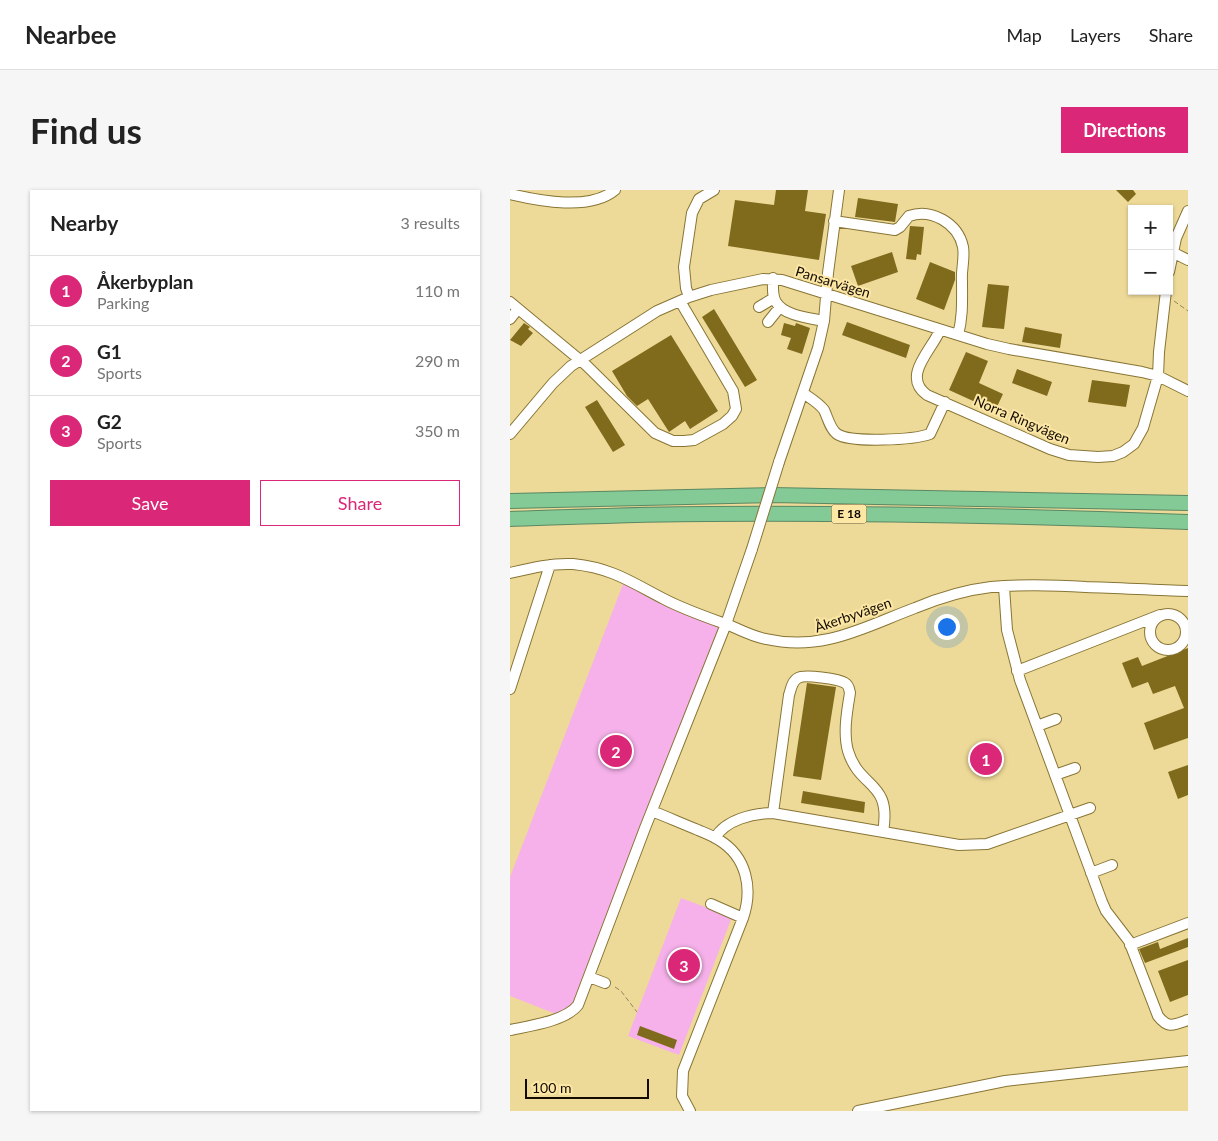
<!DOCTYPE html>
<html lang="en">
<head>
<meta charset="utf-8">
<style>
	:root { --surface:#fff; --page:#f6f6f6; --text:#222; --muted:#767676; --line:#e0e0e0; --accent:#db2777 }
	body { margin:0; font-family:Lato,sans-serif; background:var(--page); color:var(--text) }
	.controls { position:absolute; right:15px; top:15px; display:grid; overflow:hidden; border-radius:0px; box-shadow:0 1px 4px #0004 }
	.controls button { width:45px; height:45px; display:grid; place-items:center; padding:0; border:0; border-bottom:1px solid var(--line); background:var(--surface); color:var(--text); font:25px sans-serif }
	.scale { position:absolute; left:15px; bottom:12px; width:124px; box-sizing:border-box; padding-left:5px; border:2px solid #120a00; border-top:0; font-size:14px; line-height:18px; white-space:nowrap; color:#120a00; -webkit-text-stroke:4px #fce7a5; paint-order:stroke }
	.you { position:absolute; left:436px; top:436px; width:18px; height:18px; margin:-12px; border:4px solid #fff; border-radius:50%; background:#1a73e8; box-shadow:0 0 0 8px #1a73e833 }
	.badge { display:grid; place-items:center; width:32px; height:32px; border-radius:50%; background:var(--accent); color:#fff; font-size:16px; font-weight:700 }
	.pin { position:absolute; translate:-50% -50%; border:2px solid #fff; box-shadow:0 1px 5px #0006 }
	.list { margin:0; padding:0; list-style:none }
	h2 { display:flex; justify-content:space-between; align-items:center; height:65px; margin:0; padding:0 20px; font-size:21px }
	h2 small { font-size:16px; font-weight:400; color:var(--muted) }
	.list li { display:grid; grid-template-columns:32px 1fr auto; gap:15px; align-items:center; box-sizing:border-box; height:70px; padding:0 20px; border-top:1px solid var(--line) }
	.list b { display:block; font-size:19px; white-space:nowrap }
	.list p { margin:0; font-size:16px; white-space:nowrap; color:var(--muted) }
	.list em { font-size:16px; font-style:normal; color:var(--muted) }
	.actions { display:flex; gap:10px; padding:15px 20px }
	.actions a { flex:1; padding:11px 0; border:1px solid var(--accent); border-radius:0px; text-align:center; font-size:18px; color:var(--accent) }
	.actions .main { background:var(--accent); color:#fff }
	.map { position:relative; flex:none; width:678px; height:921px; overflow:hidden; border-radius:0px }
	header { display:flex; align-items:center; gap:30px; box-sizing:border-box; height:70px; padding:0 25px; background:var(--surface); border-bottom:1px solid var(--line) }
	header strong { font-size:24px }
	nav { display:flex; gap:28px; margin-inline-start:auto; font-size:18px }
	.intro { display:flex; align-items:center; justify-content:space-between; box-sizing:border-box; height:120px; padding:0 30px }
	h1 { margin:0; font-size:35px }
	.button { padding:12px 22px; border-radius:0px; background:var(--accent); color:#fff; font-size:18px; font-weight:700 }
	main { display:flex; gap:30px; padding:0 30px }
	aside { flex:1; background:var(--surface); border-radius:0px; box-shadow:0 1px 4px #0004 }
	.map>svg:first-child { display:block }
	.green { fill:#f6b1ea }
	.building { fill:#806a1c }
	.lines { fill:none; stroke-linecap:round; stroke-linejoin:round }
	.minor-casing { stroke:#887535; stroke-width:12 }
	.highway-casing { stroke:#5b8762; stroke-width:16 }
	.path { stroke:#95865a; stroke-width:1; stroke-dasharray:5 2.5; stroke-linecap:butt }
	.minor { stroke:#fff; stroke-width:10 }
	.highway { stroke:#83ca97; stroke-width:14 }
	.minor-bridge-casing { stroke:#887535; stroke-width:12; stroke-linecap:butt }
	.minor-bridge { stroke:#fff; stroke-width:10 }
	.labels { text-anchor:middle; stroke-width:4; stroke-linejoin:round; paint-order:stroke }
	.shield { fill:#fce7a5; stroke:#584c32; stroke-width:1 }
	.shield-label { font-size:12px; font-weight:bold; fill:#120a00 }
	.street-label { font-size:14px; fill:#120a00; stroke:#fce7a5 }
</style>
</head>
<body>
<header>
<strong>Nearbee</strong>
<nav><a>Map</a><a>Layers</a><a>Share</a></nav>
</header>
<div class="intro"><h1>Find us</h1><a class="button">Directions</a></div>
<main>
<aside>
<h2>Nearby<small>3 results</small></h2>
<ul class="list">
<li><span class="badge">1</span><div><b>Åkerbyplan</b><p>Parking</p></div><em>110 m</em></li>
<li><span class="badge">2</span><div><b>G1</b><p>Sports</p></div><em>290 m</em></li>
<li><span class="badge">3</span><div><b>G2</b><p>Sports</p></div><em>350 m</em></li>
</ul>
<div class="actions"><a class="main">Save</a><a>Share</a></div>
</aside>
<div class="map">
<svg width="678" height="921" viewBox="0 0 678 921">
	<rect width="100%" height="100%" fill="#eeda98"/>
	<path class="green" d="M115,389L214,435L63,816L46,824L0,806V687Z
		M171,708L222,727L169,865L118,846Z"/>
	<path class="building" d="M266,0H298L295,21L316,24L309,70L218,56L225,10L264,15Z
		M606,0H623L626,4L618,12Z
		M348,8L388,14L385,32L345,27Z
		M400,36L414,37L411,65L407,64L406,70L396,69Z
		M382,62L388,82L348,96L341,76Z
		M420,72L445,82V90L434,120L406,109Z
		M478,94L499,96L494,139L472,137Z
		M204,119L247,190L235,197L192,127Z
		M337,132L400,155L396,168L332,145Z
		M14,133L20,137L18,139L23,143L11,156L0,150Z
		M274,133L285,136L286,133L300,138L292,164L277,159L281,148L271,145Z
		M515,137L552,144L550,158L512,152Z
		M161,145L208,221L180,239L175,231L159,242L138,209L127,216L117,206L102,181Z
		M456,162L478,171L469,193L493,204L485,221L439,200Z
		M507,179L542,192L537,206L502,193Z
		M582,190L620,195L616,217L578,212Z
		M87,210L115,255L103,262L75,217Z
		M678,458V548L644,560L634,533L674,518L665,496L643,504L638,492L622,498L612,473L628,467L632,476Z
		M297,493L326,497L311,590L283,586Z
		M678,575V605L668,609L658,582Z
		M293,601L355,612L354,623L291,613Z
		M678,748V757L635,773L629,759L648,752L650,759Z
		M678,770V805L660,812L648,781Z
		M130,836L167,850L164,859L127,845Z"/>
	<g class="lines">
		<g class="minor-casing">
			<path id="minor" d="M0,4C30,11 80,21 105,0
				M324,31L385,40L390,37L399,26C421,18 448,33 453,57C455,68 451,80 452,91C452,110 453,127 448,145
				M662,62L678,70
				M659,82L666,48L678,21
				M263,88C263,96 262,106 266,112C274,126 300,128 314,131
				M179,107L176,98L174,77L182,23L189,9L204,0
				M0,112L76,175L145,243L163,251H174L184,250L213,234L222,226L226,219L223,201L170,111
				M249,117L264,108
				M0,129L8,119
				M258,132L270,117
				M430,140C422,160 391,186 417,205L540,259L559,265L588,267L603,266L613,262L624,254L633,238L648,186L649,162L656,101
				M293,203C300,208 309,213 314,220C318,228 320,239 327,244C340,253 404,250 420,244L435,212
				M0,244L43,193L61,176L147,121L179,107L201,100L253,89L272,90L477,154L499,159L632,182L648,186L678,201
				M269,272L308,158L314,131L318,83L329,0
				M0,383C21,378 41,373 63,374C102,378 121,392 154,409C175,420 199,428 221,436C232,441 244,447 256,449C313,462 354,437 405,418C429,408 455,400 481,397C513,394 545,395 576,397C610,398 644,400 678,401
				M494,397L497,440L510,490L592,712L596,721L619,751L648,826C658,839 664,835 678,830
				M640 442a18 18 0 1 1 36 0a18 18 0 1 1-36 0Z
				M507,481L650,425
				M0,499L40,375
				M527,536L546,529
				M545,585L565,578
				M142,621C157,627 173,634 188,640C195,643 203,646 209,650C237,667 243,699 233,728L173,881L172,906L180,921
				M263,623L279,505C281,499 282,491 288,488C294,484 329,489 335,493C339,495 339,499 340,503C337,521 333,543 338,561C350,600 382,590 373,642
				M205,648C215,630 243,623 263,623L449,655L477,654L580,618
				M581,683L602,675
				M201,714L233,728
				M620,755L678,733
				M79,787L95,793
				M0,840C19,836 56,831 68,815L135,638L216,434L242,359
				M348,921L495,891L678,871"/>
		</g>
		<g class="highway-casing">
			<path id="highway" d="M0,311L262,305L678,313
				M0,329C66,327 131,324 197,324C357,323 518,326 678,332"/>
		</g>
		<path class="path" d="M664,111L678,121
			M105,797L111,801L127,822"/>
		<use href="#minor" class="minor"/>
		<use href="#highway" class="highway"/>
		<g class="minor-bridge-casing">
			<path id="minor-bridge" d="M242,359L269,272"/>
		</g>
		<use href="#minor-bridge" class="minor-bridge"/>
	</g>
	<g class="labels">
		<rect class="shield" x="321.5" y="314.5" width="35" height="19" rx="4"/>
		<g class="shield-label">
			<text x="339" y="328">E 18</text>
		</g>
		<g class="street-label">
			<text transform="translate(323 92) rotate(17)" y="5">Pansarvägen</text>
			<text transform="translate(512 230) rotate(23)" y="5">Norra Ringvägen</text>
			<text transform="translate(343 425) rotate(-19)" y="5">Åkerbyvägen</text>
		</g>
	</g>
</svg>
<div class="controls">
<button>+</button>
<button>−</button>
</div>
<div class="scale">100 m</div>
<div class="you"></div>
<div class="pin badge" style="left:476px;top:569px">1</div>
<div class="pin badge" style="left:106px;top:561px">2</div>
<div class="pin badge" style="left:174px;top:775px">3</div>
</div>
</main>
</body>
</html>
